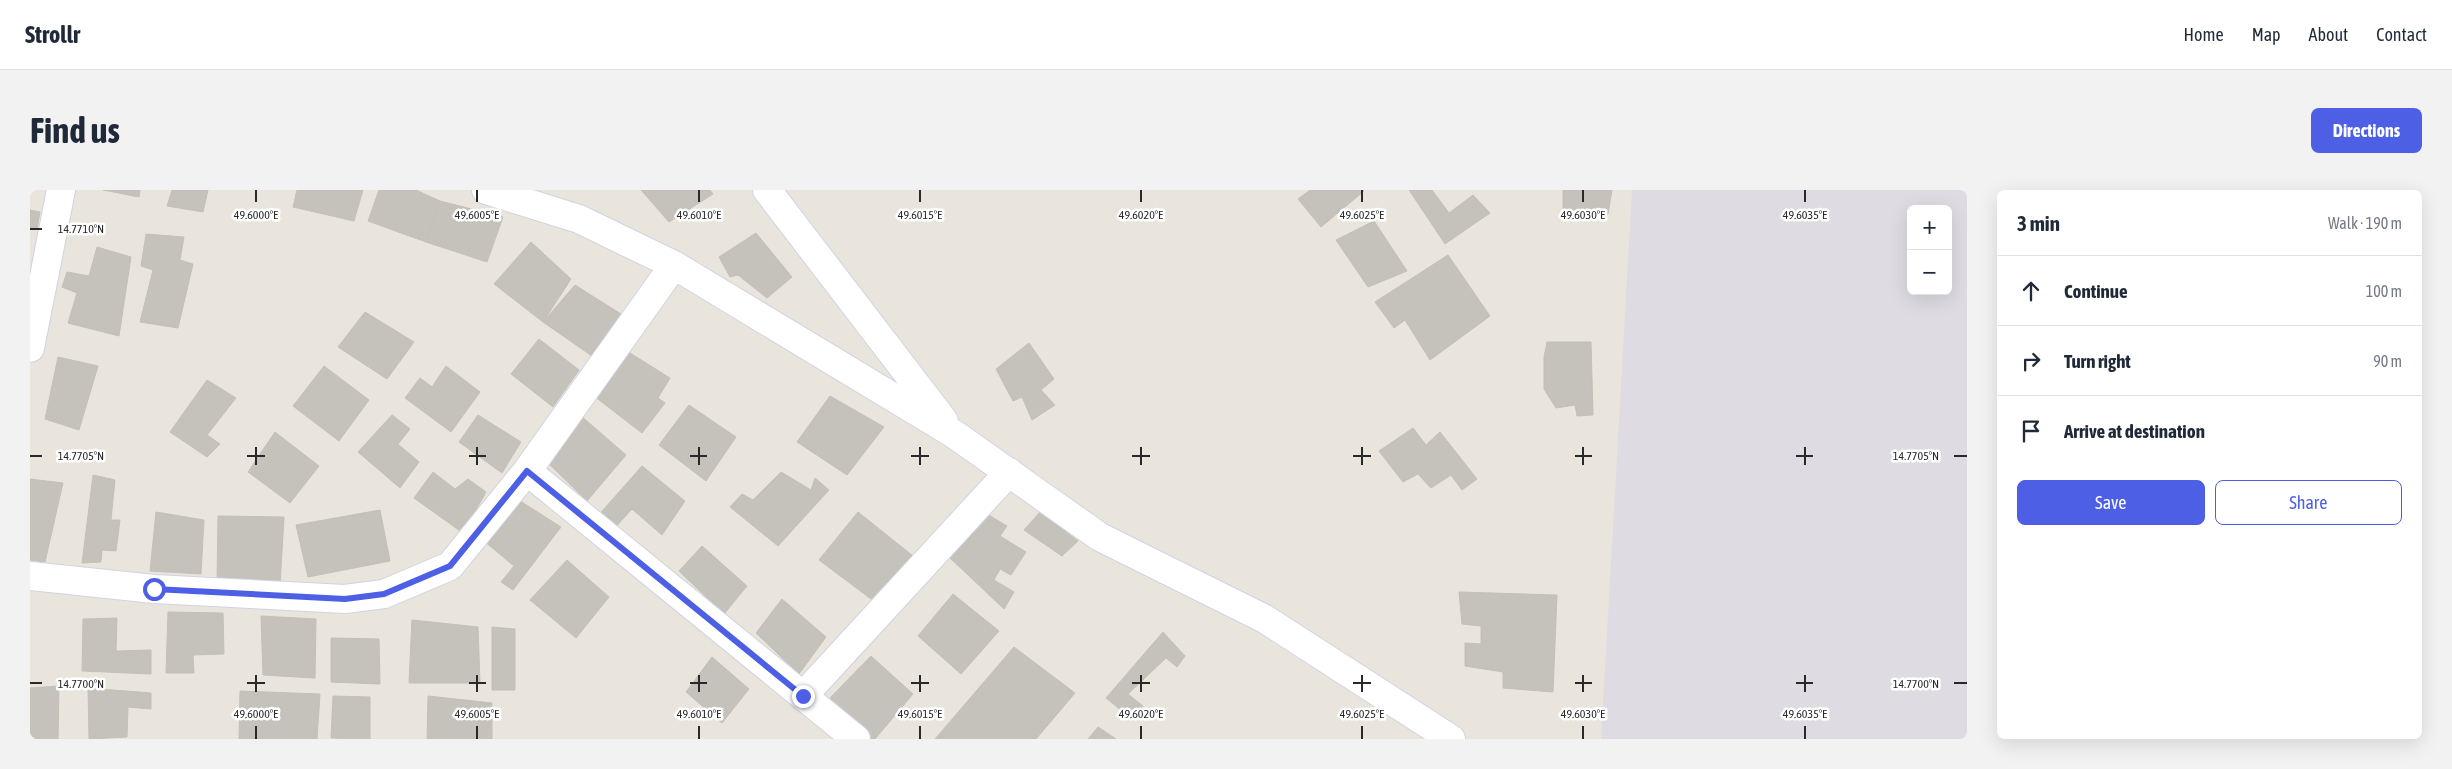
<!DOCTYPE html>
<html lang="en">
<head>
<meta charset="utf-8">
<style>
	:root { --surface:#fff; --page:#f2f2f3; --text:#1f2937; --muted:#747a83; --line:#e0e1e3; --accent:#4d5fe5 }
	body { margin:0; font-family:"Asap Condensed",sans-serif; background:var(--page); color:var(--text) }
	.controls { position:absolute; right:15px; top:15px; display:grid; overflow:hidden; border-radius:8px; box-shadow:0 5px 20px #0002 }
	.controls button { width:45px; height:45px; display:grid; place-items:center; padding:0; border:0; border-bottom:1px solid var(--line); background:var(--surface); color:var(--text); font:25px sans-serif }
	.stop { position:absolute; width:15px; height:15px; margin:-11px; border:4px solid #4d5fe5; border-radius:50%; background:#fff }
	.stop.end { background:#4d5fe5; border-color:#fff; box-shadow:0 1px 5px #0008 }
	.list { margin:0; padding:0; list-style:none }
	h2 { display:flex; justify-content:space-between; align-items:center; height:65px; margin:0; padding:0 20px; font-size:21px }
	h2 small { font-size:16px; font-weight:400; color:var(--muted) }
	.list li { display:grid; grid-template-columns:32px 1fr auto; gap:15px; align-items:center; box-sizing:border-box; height:70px; padding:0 20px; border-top:1px solid var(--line) }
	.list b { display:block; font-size:19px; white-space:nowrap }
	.list em { font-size:16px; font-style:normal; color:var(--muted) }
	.actions { display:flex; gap:10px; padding:15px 20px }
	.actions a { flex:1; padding:11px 0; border:1px solid var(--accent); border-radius:8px; text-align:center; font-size:18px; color:var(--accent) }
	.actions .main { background:var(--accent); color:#fff }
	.icon { flex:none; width:28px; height:28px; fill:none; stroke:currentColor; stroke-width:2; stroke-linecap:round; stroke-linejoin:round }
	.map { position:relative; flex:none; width:1937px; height:549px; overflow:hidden; border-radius:8px }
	header { display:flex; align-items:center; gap:30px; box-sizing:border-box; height:70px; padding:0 25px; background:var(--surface); border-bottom:1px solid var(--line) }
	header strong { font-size:24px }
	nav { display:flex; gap:28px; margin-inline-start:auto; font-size:18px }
	.intro { display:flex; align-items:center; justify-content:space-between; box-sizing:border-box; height:120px; padding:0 30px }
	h1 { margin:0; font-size:35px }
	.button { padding:12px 22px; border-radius:8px; background:var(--accent); color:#fff; font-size:18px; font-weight:700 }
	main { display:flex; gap:30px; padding:0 30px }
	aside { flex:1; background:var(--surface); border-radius:8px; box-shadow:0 5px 20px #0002 }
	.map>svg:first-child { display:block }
	.industrial { fill:#dedce2; fill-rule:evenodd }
	.building { fill:#c5c1bb; stroke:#c4c0b6 }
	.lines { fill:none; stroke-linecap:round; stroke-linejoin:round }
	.minor-casing { stroke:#d1d3e0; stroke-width:30 }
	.minor { stroke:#fff; stroke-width:28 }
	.route { stroke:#4d5fe5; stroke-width:6 }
	.ticks { fill:none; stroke:#292929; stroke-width:2 }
	.ticks-label { font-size:12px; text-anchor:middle; fill:#292929; stroke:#fff; stroke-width:5; stroke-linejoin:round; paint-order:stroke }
</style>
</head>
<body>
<header>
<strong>Strollr</strong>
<nav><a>Home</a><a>Map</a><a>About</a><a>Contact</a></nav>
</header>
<div class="intro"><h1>Find us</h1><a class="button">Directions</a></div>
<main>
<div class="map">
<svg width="1937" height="549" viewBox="0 0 1937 549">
	<rect width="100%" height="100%" fill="#e9e5dc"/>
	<path class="industrial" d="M1602,0H1937V549H1571ZM1881,19H1918V101H1881Z"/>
	<path class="building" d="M73,0H110L109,7Z
		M142,0H178L173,22L137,16Z
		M267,0H333L324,31L263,17Z
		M349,0H386L410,11L396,52L338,31Z
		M611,0H680L683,4L639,32Z
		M1280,0H1333L1334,1L1291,37L1268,9Z
		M1379,0H1402L1419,23L1443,5L1460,23L1415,54Z
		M1533,0H1582L1578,24H1533Z
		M410,11L473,27L457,72L396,52Z
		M0,20L10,22L7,39L0,38Z
		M1344,31L1377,81L1338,97L1306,50Z
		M726,43L762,87L737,108L708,85L700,87L689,67Z
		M116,44L154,47L150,70L163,74L148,138L110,132L123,80L111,76Z
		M501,52L541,89L513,132L464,94Z
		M67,57L101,67L89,146L38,133L47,103L32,97L37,82L59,86Z
		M1418,65L1460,126L1400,170L1375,130L1364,138L1345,112Z
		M545,95L591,124L562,166L513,132Z
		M335,122L384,152L357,189L308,157Z
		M509,149L549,180L523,217L481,184Z
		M1517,152H1561L1563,225L1547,226L1545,215L1526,218L1514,199V167Z
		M999,153L1024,189L1011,200L1025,215L1002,230L992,207L983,211L966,179Z
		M600,163L640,188L628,208L635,213L612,243L564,206Z
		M28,167L68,176L49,240L15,229Z
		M294,176L339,210L309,251L263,216Z
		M416,176L450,202L421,242L375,208L390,188L402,197Z
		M177,190L206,208L177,245L190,254L177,267L140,242Z
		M800,206L854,237L817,285L767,252Z
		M659,215L706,247L676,291L629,255Z
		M362,225L380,239L368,254L389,272L370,298L328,262Z
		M448,225L491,252L472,283L429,252Z
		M550,225L596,265L557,311L512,267Z
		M1383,238L1396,255L1410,242L1447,289L1432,300L1421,285L1401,298L1388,284L1373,292L1349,261Z
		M245,242L289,276L260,313L218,282Z
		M612,276L655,311L632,345L602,319L581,342L566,328Z
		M403,282L425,299L438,289L456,302L433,343L384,308Z
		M751,282L781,300L785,288L799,300L748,356L700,317L712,304L723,310Z
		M63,285L85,290L81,330H90L86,361L72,360L71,372L52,373Z
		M0,289L33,293L15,372L0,370Z
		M487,309L531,337L483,400L471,392L484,376L454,351Z
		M350,320L360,371L278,387L266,335Z
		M126,322L174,330L171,384L120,381Z
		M828,322L883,366L841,409L789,370Z
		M1010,322L1048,351L1032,366L994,340Z
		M957,324L977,336L970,346L996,362L981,385L970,379L964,390L984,402L974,419L919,367Z
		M188,326L254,327L250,395L187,392Z
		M672,356L717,396L694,424L649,381Z
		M537,370L579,407L546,448L500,410Z
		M1429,402L1527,405L1523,502L1473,498V482L1435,476V453L1451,454V436L1432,434Z
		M923,404L969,441L931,484L888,446Z
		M752,409L796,447L769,484L726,443Z
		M138,422L193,423L194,464L163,465L164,483H136Z
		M231,426L286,429L285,488L233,485Z
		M87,428L86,461L121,460V484L52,481L53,429Z
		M382,430L448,437L450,493H379Z
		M462,437L485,439V500H462Z
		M1133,442L1155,466L1147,477L1136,468L1098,504L1113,516L1103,530L1076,508Z
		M301,448L349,449L350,494L301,492Z
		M984,457L1045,503L1006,549H905Z
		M841,466L883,504L845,549H841L797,511Z
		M682,467L719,499L692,533L656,502Z
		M29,496L28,549H0V498Z
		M58,498L121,503V519L98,517L97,547L59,549Z
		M210,501L290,504L287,549H209Z
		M303,506L340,507V549L301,548Z
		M398,506L462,513V549H397Z
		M1068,537L1086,549H1058Z"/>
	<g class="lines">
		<g class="minor-casing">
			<path id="minor" d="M456,0L549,29L644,75L924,244L1070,347L1235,429L1421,549
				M737,0L914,231
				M0,158L31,0
				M497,281L826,549
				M0,386L124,399L315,409L354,404L420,376L497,281L644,75
				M773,506L979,282"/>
		</g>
		<use href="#minor" class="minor"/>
	</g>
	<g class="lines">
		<path class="route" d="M124,399L315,409L354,404L420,376L497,281L773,506"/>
	</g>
	<path class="ticks" d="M226,0V12M447,0V12M669,0V12M890,0V12M1111,0V12M1332,0V12M1553,0V12M1775,0V12M0,39H12M226,257V275M447,257V275M669,257V275M890,257V275M1111,257V275M1332,257V275M1553,257V275M1775,257V275M0,266H12M217,266H235M439,266H456M660,266H677M881,266H899M1102,266H1120M1323,266H1341M1545,266H1562M1766,266H1783M1924,266H1937M226,485V502M447,485V502M669,485V502M890,485V502M1111,485V502M1332,485V502M1553,485V502M1775,485V502M0,493H12M217,493H235M439,493H456M660,493H677M881,493H899M1102,493H1120M1323,493H1341M1545,493H1562M1766,493H1783M1924,493H1937M226,536V549M447,536V549M669,536V549M890,536V549M1111,536V549M1332,536V549M1553,536V549M1775,536V549"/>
	<g class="ticks-label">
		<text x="226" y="29">49.6000°E</text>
		<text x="447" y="29">49.6005°E</text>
		<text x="669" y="29">49.6010°E</text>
		<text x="890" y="29">49.6015°E</text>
		<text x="1111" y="29">49.6020°E</text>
		<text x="1332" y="29">49.6025°E</text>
		<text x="1553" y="29">49.6030°E</text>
		<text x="1775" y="29">49.6035°E</text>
		<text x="51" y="43">14.7710°N</text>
		<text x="51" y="270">14.7705°N</text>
		<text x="1886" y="270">14.7705°N</text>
		<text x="51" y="498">14.7700°N</text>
		<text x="1886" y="498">14.7700°N</text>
		<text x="226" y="528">49.6000°E</text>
		<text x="447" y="528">49.6005°E</text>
		<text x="669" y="528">49.6010°E</text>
		<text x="890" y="528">49.6015°E</text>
		<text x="1111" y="528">49.6020°E</text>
		<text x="1332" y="528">49.6025°E</text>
		<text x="1553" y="528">49.6030°E</text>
		<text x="1775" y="528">49.6035°E</text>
	</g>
</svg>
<div class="controls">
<button>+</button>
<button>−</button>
</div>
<div class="stop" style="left:124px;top:399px"></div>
<div class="stop end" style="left:773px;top:506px"></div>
</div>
<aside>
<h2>3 min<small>Walk · 190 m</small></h2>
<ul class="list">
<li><svg class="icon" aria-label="ahead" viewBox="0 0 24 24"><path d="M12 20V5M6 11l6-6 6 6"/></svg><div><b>Continue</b></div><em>100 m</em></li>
<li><svg class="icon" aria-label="right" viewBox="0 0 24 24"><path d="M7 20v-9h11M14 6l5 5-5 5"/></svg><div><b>Turn right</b></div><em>90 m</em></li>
<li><svg class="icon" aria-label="arrive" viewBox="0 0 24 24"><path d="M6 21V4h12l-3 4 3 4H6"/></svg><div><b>Arrive at destination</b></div></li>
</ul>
<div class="actions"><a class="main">Save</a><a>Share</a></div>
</aside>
</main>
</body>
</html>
